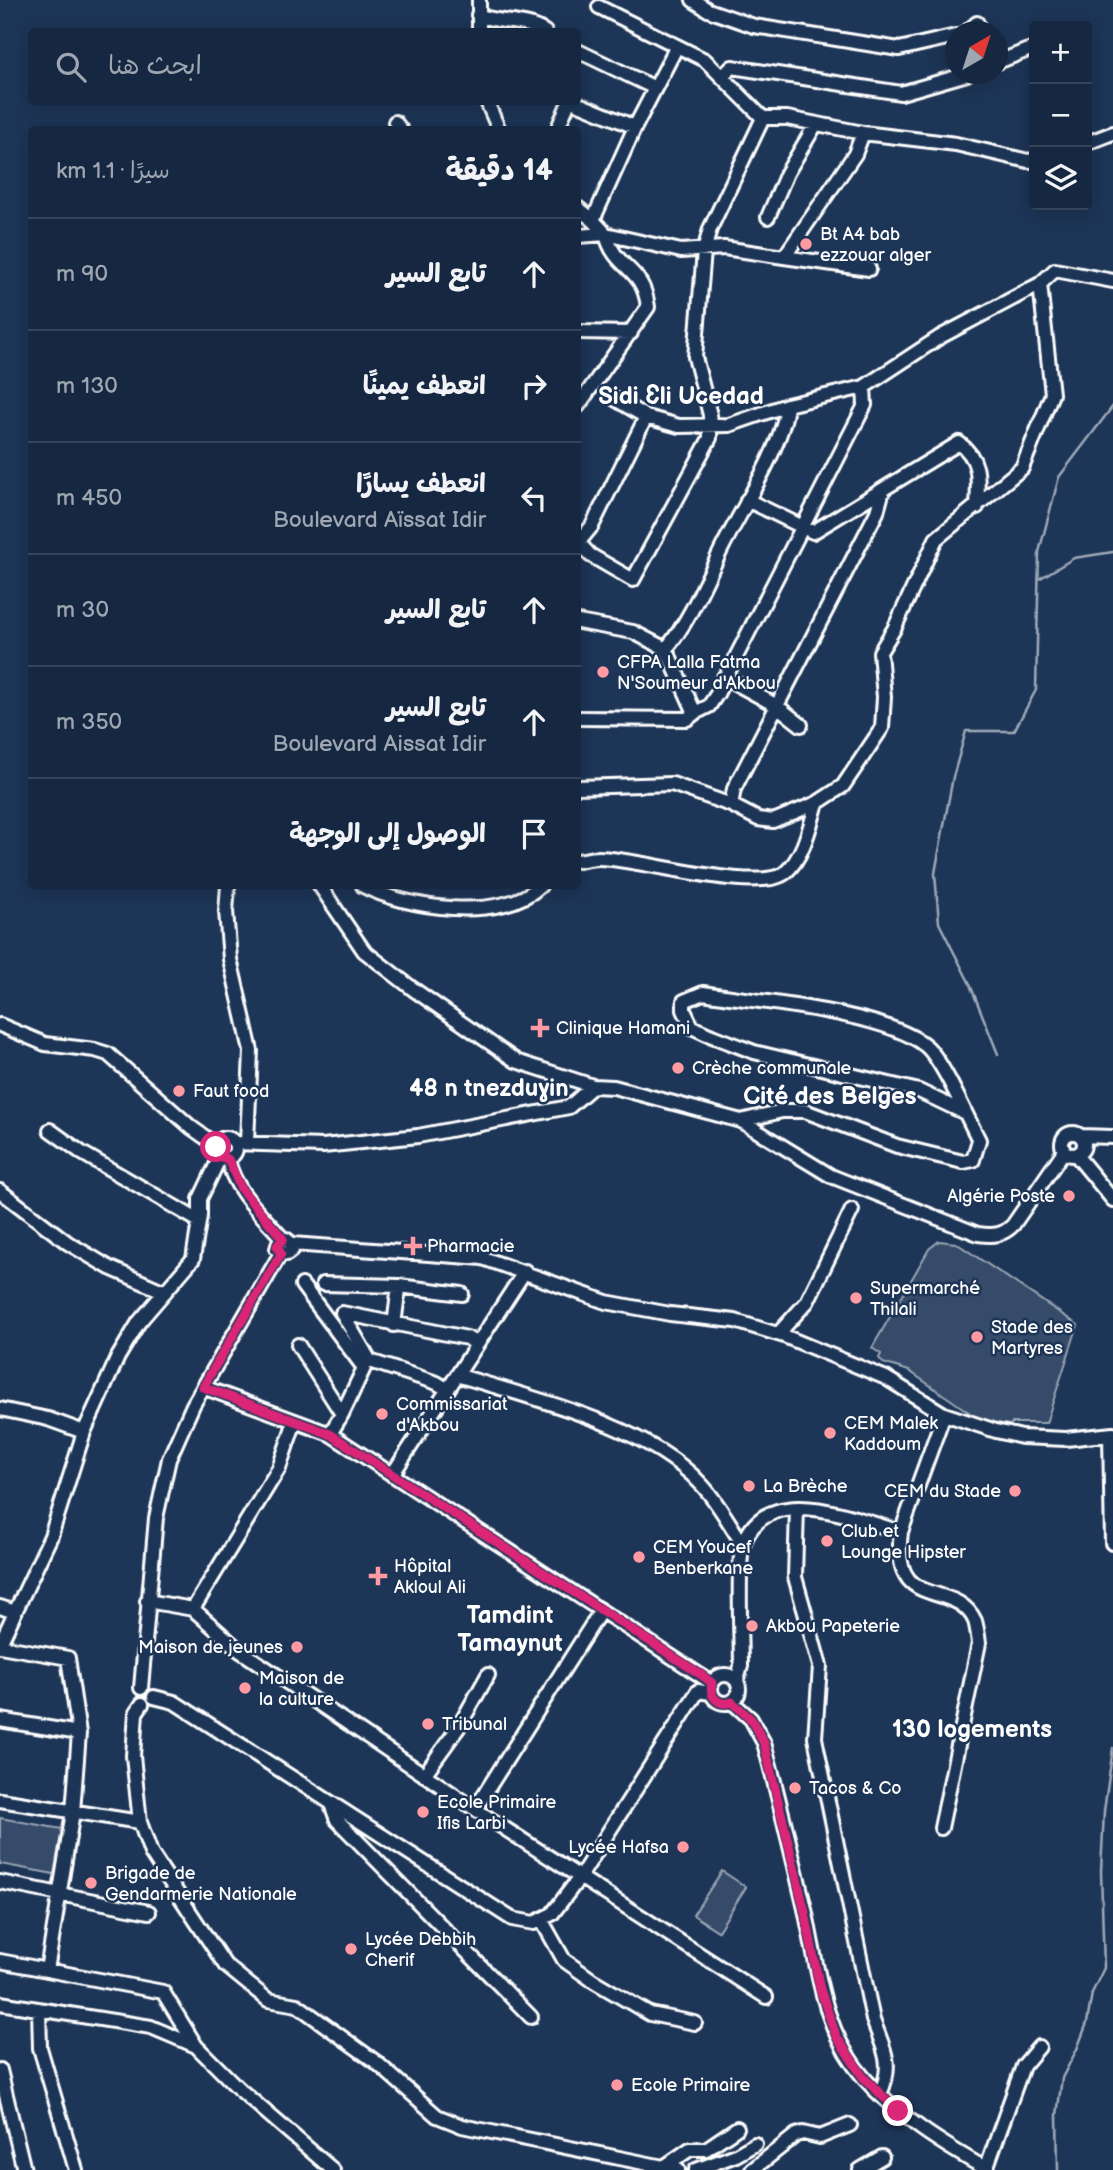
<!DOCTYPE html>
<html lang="ar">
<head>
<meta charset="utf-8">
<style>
	:root { --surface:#162841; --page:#23344c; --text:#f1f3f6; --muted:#9ea6b1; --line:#35445a }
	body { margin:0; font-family:"Balsamiq Sans","Playpen Sans Arabic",sans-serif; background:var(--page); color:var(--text); direction:rtl }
	.controls { position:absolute; right:21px; top:21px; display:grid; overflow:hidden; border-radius:7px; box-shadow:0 4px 18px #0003 }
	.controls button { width:63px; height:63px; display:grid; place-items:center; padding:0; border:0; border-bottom:2px solid var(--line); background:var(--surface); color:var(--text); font:35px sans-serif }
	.compass { position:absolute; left:945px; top:21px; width:63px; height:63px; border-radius:50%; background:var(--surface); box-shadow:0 4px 18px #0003; rotate:39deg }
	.stop { position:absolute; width:21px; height:21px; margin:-16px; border:5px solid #db2777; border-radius:50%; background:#fff }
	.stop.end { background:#db2777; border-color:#fff; box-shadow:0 2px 7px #0008 }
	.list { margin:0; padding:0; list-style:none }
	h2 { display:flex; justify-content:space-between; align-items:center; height:91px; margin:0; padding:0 28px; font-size:30px }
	h2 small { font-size:23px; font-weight:400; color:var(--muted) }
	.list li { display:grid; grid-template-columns:46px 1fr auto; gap:21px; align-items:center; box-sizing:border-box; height:112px; padding:0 28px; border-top:2px solid var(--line) }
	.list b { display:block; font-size:26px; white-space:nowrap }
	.list p { margin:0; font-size:23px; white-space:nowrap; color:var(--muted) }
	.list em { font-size:23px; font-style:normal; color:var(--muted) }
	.icon { flex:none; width:38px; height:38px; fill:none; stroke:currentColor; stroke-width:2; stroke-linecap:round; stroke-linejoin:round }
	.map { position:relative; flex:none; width:1113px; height:2170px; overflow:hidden; direction:ltr }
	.search { position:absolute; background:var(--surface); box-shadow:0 4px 18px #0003; left:28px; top:28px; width:553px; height:77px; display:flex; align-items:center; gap:18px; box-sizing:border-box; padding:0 24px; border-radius:7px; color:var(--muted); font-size:26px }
	.panel { position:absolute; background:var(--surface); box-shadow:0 4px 18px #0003; left:28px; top:126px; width:553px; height:763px; border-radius:7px; direction:rtl }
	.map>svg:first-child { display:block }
	.green { fill:#364b69; stroke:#9aa5b4; stroke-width:2 }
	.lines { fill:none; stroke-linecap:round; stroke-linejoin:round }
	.stream { stroke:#a0aab8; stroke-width:2.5 }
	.minor-casing { stroke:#fff; stroke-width:18 }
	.minor { stroke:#1d3557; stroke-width:12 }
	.route { stroke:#db2777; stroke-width:9 }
	.poi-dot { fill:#ff9aa2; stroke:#1d3557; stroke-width:2.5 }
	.labels { text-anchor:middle; stroke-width:5; stroke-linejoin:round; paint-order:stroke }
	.poi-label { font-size:18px; fill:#fff; stroke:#1d3557; text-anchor:start }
	.district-label { font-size:24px; font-weight:bold; fill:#fff; stroke:#1d3557 }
</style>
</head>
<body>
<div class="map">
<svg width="1113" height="2170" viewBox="0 0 1113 2170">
	<rect width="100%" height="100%" fill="#1d3557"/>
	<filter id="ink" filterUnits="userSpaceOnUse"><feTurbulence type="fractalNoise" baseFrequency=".0143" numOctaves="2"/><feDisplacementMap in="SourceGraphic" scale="14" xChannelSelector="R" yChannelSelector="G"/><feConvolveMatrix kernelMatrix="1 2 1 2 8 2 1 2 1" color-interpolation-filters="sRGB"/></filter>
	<g filter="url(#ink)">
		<path class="green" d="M939,1241L956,1243L1078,1325L1046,1423H1012L1010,1425L988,1422L973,1415L909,1371L883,1363L879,1358L881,1354L872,1348L929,1249Z
			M0,1818L62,1829L54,1874L0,1864Z
			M722,1871L746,1887L718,1931L693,1915Z"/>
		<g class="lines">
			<path class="stream" d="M1039,579L1074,558L1113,552
				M998,1054L969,982L939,923L935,873L953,777L966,731H1014L1036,690L1039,552L1059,477L1113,406
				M1058,2170L1057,2115L1062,2078L1077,2049L1087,2023L1092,1993L1104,1968L1101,1871L1104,1811L1113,1748"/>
			<g class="minor-casing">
				<path id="minor" d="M693,0L708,10L754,26L899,49L956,36
					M599,7L705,60L763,118H787L863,133
					M478,15C500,24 525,19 545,32
					M479,32V0
					M967,32L977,23
					M578,51L655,88
					M998,62L1028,50
					M722,77L732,67L901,93L967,74
					M487,102L499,130
					M574,102L635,127
					M395,122L401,130
					M557,130L569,102
					M1087,143L1113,133
					M578,208L593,220
					M768,217L787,173L816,124
					M606,234L593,220L635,127L677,46
					M578,236L606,234
					M784,257L869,269
					M578,332L631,333
					M615,399L646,417L679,426L729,425L787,405L864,387L940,337L1040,284
					M578,406L648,307C643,265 615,271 606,234L681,251L724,248L784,257L855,154L863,133L956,144L1028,161L1034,160
					M747,500L813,532L959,443C982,460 978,481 977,507
					M578,542L590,555L633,580L710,438V415L695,357L704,251L710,229L763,118
					M578,543L592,526L646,417
					M578,622L633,632L666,649L695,713L687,719L578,718
					M666,649C691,619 706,580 723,546C742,509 784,443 787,405
					M724,677L777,706L801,725
					M695,713L709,706L717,694L865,405L864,387
					M578,787L672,784L731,805L758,819L773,821L817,803L843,786L882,728L884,697L880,652L894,629L936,539L1022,468L1052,394L1040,284L1055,270L1113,281
					M731,805L734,789L877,512L883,490
					M578,861C584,860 592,858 599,858C637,858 760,895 786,872C804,856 810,825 817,803
					M228,886L226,911L230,959L251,1051L247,1142
					M320,886L364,951L413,989L516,1061L593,1086
					M363,886C406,908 501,923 540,886
					M0,1025L45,1044L95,1050L108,1054L192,1128L216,1145
					M741,1121L782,1111H805L897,1146L963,1162L973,1160L979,1140C967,1118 943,1061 926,1046C886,1012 757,1002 703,993L684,1001V1010L692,1027L707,1034L754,1052L919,1091L963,1112
					M50,1130L82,1153L199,1221
					M1062 1144a11 11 0 1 1 22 0a11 11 0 1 1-22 0Z
					M1081,1136L1113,1137
					M216 1148a10 10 0 1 1 20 0a10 10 0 1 1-20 0Z
					M235,1143L323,1146L418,1136L569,1107L593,1086L614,1087L741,1121L831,1176L978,1234C993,1236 1002,1236 1013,1225L1064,1151
					M1076,1155L1113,1200
					M228,1159C233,1190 263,1216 283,1239
					M0,1191L68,1243L110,1268L165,1292
					M292,1244V1250L287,1254L277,1249L279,1242L286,1239L292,1244L483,1258L606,1302L670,1314L735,1321L784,1336L886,1378L944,1414L996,1431L1022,1437L1066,1439L1113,1434
					M323,1284L399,1286L462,1294
					M302,1285L364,1368L342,1414
					M342,1313L467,1338L477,1344
					M342,1313L370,1361L437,1383L448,1390
					M394,1325L399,1286
					M778,1334L807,1302L852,1210
					M298,1345L342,1414L330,1434
					M457,1375C531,1398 647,1425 700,1483C717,1500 729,1524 743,1544
					M203,1387L330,1434L712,1683
					M0,1409L48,1419L84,1432
					M1110,1435L1112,1543
					M392,1475L525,1271
					M797,1508L795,1577L820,1666L815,1738L873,2020C884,2050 894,2064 880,2094
					M901,1532C890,1614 956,1578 975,1621C977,1627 978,1636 979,1643L941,1828
					M147,1601L193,1609L239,1650L493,1821L766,1997
					M0,1607L15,1612
					M193,1609L279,1468L295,1421
					M0,1644L51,1536L84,1432L118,1357L139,1322L193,1259L200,1216V1199L220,1157
					M0,1646L68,1658L79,1733L73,1812L47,1970L163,1992L196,2046
					M711 1689a14 14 0 1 1 28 0a14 14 0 1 1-28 0Z
					M737,1681L741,1666C741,1643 737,1561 743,1544C768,1479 854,1519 901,1532L944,1414
					M141,1688L156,1518L169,1459L193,1405L281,1253
					M154,1697L174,1702L512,1919L534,1923L552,1914L580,1877L698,1691L711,1693
					M732,1702L751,1719L764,1743C779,1798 792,1854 805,1909C818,1968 822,2030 864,2078C898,2117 944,2145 988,2170
					M142,1704L136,1713L133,1756L140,1822L151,1853L225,1965L268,2000L297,2005L376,2062L437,2116L462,2126L678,2170
					M0,1720L79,1733
					M424,1775L458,1728L488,1675
					M0,1800L140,1822
					M331,1804L337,1820L531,2017
					M475,1809L600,1612
					M0,1882L149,1912
					M542,1921L564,1960L592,1980L650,2014L695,2023
					M0,1961L47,1970
					M0,2003L151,2027L196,2046L238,2088L333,2170
					M39,2009L40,2048L76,2170
					M0,2070L24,2170
					M664,2167L690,2149H706L737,2128
					M986,2169L1023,2066L1039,2047
					M696,2170L736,2155L755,2144
					M752,2170L796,2135L803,2133L820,2137L850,2125
					M860,2170L882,2157"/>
			</g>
			<use href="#minor" class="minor"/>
		</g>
	</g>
	<g class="lines" filter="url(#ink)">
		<path class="route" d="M216,1147L220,1157L228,1159L241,1189L283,1239L277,1246L281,1254L203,1387L330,1434L703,1676L712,1683C709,1697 719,1707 732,1702L751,1719L764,1743L805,1912L820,1989L836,2036L863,2077L898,2111"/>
	</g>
	<g class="poi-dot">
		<circle cx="806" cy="244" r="7"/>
		<circle cx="603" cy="672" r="7"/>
		<path d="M536.5 1017.5h7v7h7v7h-7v7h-7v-7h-7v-7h7z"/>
		<circle cx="678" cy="1068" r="7"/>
		<circle cx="179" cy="1091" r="7"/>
		<circle cx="1069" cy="1196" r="7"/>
		<path d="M409.5 1235.5h7v7h7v7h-7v7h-7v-7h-7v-7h7z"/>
		<circle cx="856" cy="1298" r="7"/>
		<circle cx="977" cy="1337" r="7"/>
		<circle cx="382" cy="1414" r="7"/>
		<circle cx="830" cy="1433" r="7"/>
		<circle cx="749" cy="1486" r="7"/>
		<circle cx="1015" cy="1491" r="7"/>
		<circle cx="827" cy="1541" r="7"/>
		<circle cx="639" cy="1557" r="7"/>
		<path d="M374.5 1565.5h7v7h7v7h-7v7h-7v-7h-7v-7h7z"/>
		<circle cx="752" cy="1626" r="7"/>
		<circle cx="297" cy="1647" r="7"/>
		<circle cx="245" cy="1688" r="7"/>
		<circle cx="428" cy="1724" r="7"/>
		<circle cx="795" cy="1788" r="7"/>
		<circle cx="423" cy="1812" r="7"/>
		<circle cx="683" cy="1847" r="7"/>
		<circle cx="91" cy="1883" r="7"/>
		<circle cx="351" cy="1949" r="7"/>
		<circle cx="617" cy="2085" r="7"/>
	</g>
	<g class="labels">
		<g class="poi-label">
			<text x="820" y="240">Bt A4 bab<tspan x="820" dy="21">ezzouar alger</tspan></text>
			<text x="617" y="668">CFPA Lalla Fatma<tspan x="617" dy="21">N'Soumeur d'Akbou</tspan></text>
			<text x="556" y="1034">Clinique Hamani</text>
			<text x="692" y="1074">Crèche communale</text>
			<text x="193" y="1097">Faut food</text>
			<text x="1055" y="1202" text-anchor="end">Algérie Poste</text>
			<text x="427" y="1252">Pharmacie</text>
			<text x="870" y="1294">Supermarché<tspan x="870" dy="21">Thilali</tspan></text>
			<text x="991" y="1333">Stade des<tspan x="991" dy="21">Martyres</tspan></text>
			<text x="396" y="1410">Commissariat<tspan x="396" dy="21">d'Akbou</tspan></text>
			<text x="844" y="1429">CEM Malek<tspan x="844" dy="21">Kaddoum</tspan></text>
			<text x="763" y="1492">La Brèche</text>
			<text x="1001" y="1497" text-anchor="end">CEM du Stade</text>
			<text x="841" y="1537">Club et<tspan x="841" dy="21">Lounge Hipster</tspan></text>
			<text x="653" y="1553">CEM Youcef<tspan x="653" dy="21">Benberkane</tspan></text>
			<text x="394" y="1572">Hôpital<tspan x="394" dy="21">Akloul Ali</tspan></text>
			<text x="766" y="1632">Akbou Papeterie</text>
			<text x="283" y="1653" text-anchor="end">Maison de jeunes</text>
			<text x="259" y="1684">Maison de<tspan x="259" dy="21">la culture</tspan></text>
			<text x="442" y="1730">Tribunal</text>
			<text x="809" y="1794">Tacos &amp; Co</text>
			<text x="437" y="1808">Ecole Primaire<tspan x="437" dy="21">Ifis Larbi</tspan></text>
			<text x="669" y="1853" text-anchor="end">Lycée Hafsa</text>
			<text x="105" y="1879">Brigade de<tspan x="105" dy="21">Gendarmerie Nationale</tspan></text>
			<text x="365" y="1945">Lycée Debbih<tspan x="365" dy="21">Cherif</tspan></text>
			<text x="631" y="2091">Ecole Primaire</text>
		</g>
		<g class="district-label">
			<text x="681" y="404">Sidi Ɛli Ucedad</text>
			<text x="489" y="1096">48 n tnezduɣin</text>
			<text x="830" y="1104">Cité des Belges</text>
			<text x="510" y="1623">Tamdint<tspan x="510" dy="28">Tamaynut</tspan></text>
			<text x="972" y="1737">130 logements</text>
		</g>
	</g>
</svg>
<div class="controls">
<button>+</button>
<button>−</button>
<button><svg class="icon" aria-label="layers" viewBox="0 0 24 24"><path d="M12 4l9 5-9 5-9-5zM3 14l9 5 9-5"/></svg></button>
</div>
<svg class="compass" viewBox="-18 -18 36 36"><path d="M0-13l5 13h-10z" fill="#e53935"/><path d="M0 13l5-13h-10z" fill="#9ea6b1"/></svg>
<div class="stop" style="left:216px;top:1147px"></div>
<div class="stop end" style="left:898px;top:2111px"></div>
<div class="search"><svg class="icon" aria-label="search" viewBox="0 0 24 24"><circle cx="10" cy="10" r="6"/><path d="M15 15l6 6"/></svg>ابحث هنا</div>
<section class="panel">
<h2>14 دقيقة<small>سيرًا · 1.1 km</small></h2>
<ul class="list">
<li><svg class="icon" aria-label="ahead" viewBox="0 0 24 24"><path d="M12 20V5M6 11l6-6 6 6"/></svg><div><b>تابع السير</b></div><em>90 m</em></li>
<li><svg class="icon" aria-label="right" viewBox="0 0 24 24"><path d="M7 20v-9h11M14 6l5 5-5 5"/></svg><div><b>انعطف يمينًا</b></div><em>130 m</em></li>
<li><svg class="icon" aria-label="left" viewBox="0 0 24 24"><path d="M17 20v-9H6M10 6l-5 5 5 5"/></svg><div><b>انعطف يسارًا</b><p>Boulevard Aïssat Idir</p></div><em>450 m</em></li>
<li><svg class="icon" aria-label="ahead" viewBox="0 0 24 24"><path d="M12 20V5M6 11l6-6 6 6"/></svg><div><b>تابع السير</b></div><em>30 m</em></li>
<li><svg class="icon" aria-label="ahead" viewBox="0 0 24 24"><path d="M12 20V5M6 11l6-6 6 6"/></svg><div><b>تابع السير</b><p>Boulevard Aissat Idir</p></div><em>350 m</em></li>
<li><svg class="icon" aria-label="arrive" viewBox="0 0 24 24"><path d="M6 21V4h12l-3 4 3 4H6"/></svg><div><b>الوصول إلى الوجهة</b></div></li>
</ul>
</section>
</div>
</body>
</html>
